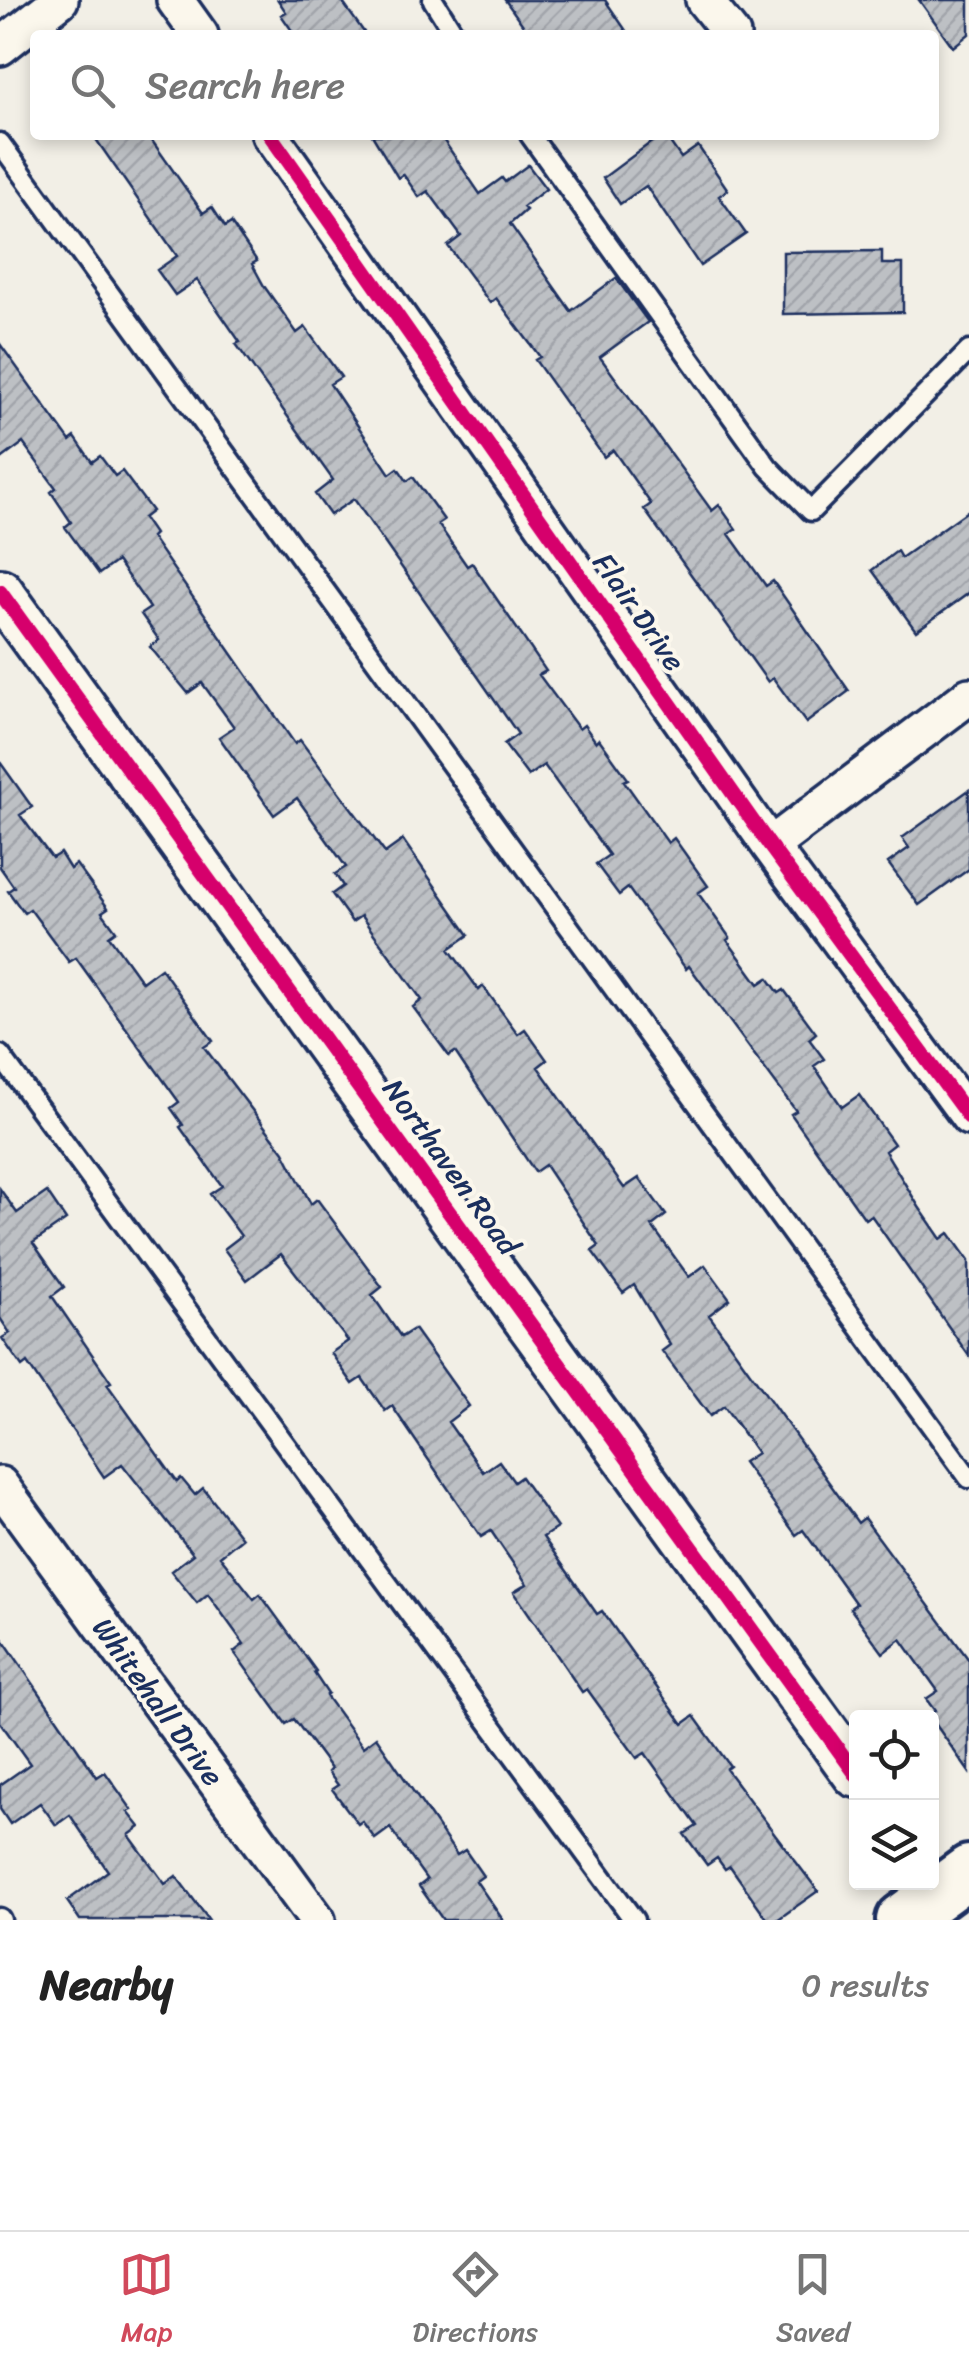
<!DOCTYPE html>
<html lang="en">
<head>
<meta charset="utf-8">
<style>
	:root { --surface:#fff; --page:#f6f6f6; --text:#222; --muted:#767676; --line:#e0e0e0; --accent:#d1495b }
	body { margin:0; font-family:Sriracha,sans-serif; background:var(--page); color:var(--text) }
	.controls { position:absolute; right:30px; bottom:30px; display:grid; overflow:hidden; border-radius:10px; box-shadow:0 5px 15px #0003 }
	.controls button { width:90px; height:90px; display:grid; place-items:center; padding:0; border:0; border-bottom:2px solid var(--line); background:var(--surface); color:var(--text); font:50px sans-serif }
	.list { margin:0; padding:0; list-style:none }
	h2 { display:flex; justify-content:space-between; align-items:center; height:130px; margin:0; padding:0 40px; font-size:42px }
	h2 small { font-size:32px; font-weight:400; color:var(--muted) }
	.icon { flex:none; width:55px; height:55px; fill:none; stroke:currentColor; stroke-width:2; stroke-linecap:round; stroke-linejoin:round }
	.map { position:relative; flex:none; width:969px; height:1920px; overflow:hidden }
	.search { position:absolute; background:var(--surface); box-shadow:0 5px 15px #0003; left:30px; right:30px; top:30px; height:110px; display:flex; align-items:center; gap:25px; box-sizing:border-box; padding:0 35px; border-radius:10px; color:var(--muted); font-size:38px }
	.sheet { height:310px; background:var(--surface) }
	nav { display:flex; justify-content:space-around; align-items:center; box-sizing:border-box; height:140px; border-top:2px solid var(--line); background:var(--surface); font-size:28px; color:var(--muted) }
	nav a { display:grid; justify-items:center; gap:5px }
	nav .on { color:var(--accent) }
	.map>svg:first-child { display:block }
	.building { fill:url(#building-hatch); stroke:#1b2f5e; stroke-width:2.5 }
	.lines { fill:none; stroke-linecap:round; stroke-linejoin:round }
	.service-casing { stroke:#1b2f5e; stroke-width:25 }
	.minor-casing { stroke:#1b2f5e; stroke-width:42 }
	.tertiary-casing { stroke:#1b2f5e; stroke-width:52 }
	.secondary-casing { stroke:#1b2f5e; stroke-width:58 }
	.service { stroke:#fbf7ec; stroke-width:18 }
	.minor { stroke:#fbf7ec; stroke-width:35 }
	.tertiary { stroke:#fbf7ec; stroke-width:45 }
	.secondary { stroke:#fbf7ec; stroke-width:50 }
	.cycleway-casing { stroke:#fbf7ec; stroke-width:21 }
	.cycleway { stroke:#d6006c; stroke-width:15 }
	.labels { text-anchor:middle; stroke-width:8; stroke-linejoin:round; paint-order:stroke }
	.street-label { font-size:30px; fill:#1b2f5e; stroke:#fbf7ec }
</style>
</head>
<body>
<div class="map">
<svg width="969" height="1920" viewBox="0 0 969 1920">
	<defs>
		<pattern id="building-hatch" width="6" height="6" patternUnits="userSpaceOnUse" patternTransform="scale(2.5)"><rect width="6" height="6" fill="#bdc0c4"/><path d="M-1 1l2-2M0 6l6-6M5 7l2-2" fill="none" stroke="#a2a5ab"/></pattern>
	</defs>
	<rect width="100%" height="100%" fill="#f2efe6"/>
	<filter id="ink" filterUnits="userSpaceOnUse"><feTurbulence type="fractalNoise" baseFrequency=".01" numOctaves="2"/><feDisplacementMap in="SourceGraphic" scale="20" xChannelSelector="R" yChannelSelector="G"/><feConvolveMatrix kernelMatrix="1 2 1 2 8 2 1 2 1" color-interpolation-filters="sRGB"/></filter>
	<g filter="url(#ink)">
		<path class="building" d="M278,0H341L366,35H295L281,15L286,12Z
			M505,0H605L629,35H530Z
			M919,0H969V34L953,47Z
			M93,135H148L203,213L212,207L225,227L231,223L257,261L252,264L264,286L297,333L305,327L341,377L330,384L390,474L398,468L407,481L413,477L444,520L438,524L467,566L472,563L546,671L539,675L579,729L584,725L596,742L599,739L628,779L624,781L668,843L674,838L708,886L698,893L730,938L727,940L759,984L768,978L779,993L784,990L816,1033L809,1039L824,1059L814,1066L842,1107L859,1095L894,1144L885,1151L919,1207L941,1239L949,1233L969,1261V1356L871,1215L865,1219L791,1114L796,1111L689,966L686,969L628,888L619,895L596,864L609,855L544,765L528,776L504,744L518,734L354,499L330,515L315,494L333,480L236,344L240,342L197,280L175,295L157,270L177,256Z
			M372,135H440L480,194L502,178L505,182L528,165L546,189L523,207L526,210L510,224L571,311L616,278L648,322L600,357L712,511L719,505L736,529L729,534L766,586L773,581L849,691L806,723L773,678L768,682L644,509L651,504L613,450L604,457L535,360L540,357L496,298L490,303L448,246L461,236L428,191L419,197L403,174L398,178Z
			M661,135H665L681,158L698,146L728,190L719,196L746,234L700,266L646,186L620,204L603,178Z
			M882,251V264H903V312L783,314V252Z
			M0,344L70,441L75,437L92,462L100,456L115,476L122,471L152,511L143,518L154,534L151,537L295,744L300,740L385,853L403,840L469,935L449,949L479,990L483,986L518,1034L525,1029L547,1060L538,1067L624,1188L639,1178L666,1215L652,1226L689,1277L705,1265L730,1299L709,1315L858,1523L864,1518L969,1660V1772L929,1715L935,1711L926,1699L938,1691L901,1639L883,1653L850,1608L856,1604L803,1530L796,1535L743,1462L757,1453L724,1406L710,1416L662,1351L670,1345L634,1285L623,1293L592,1251L599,1246L545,1165L535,1172L455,1052L449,1056L413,1007L422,1000L361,916L352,922L332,894L343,886L335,874L346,867L297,798L274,815L219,737L234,727L202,683L188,693L150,647L159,640L141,614L150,608L117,561L99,574L65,527L71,522L51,492L56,488L23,443L0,460Z
			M969,510V593L916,631L872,570L897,551L901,558Z
			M0,762L32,807L20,815L52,858L60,853L70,869L76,864L108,908L102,912L116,931L109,936L142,982L161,968L213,1041L204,1047L284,1152L311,1204L317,1199L382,1287L372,1295L401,1337L414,1329L469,1406L448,1422L483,1472L499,1461L514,1482L521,1477L557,1528L543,1537L597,1614L602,1611L683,1724L694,1716L730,1766L726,1769L818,1891L777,1920H768L730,1866L725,1869L717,1858L707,1865L684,1834L697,1826L645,1753L637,1758L587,1689L582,1692L514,1592L527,1584L491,1531L481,1537L392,1406L385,1411L362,1378L353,1384L331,1353L348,1341L281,1254L247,1280L224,1249L241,1236L210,1194L222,1186L180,1127L183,1125L171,1108L179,1102L76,958L69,962L30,909L24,913L8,891L14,887L0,867Z
			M969,790V869L919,905L888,863L909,848L902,838Z
			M0,1189L17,1213L47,1192L66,1220L33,1243L64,1287L52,1296L111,1382L107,1384L177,1482L181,1478L195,1495L203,1488L242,1538L220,1556L254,1599L260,1594L316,1671L314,1673L328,1694L326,1696L363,1747L376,1737L457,1855L465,1850L483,1876L476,1881L503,1920H443L419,1886L427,1880L390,1828L375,1839L362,1821L358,1824L332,1789L338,1785L328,1772L331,1769L294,1719L286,1724L234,1652L244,1644L208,1594L197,1603L171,1571L193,1554L122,1464L104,1477L27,1363L22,1367L2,1338L10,1333L0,1318Z
			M0,1635L97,1777L105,1772L132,1810L128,1812L140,1827L129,1835L165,1884L176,1876L209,1920H80L67,1901L108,1871L70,1815L56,1825L40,1803L10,1824L0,1809V1785L30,1764L0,1722Z"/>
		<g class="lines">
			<g class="service-casing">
				<path id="service" d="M433,0L455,35
					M530,135L768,467L811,511L969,351
					M0,143L969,1478
					M0,1055L634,1920
					M0,1918L1,1920"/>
			</g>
			<g class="minor-casing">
				<path id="minor" d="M175,0L200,35
					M704,0L732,35
					M0,47L60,0
					M270,135L770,846L969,1117
					M770,846L969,696
					M0,1485L317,1920"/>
			</g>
			<g class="tertiary-casing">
				<path id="tertiary" d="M0,592L856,1774"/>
			</g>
			<g class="secondary-casing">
				<path id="secondary" d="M902,1920L969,1871"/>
			</g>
			<use href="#service" class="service"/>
			<use href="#minor" class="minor"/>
			<use href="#tertiary" class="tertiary"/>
			<use href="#secondary" class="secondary"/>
			<g class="cycleway-casing">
				<path id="cycleway" d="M270,135L770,846L969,1117
					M0,592L856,1774"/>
			</g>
			<use href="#cycleway" class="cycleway"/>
		</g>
	</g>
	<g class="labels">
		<g class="street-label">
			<text transform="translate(639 612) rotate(55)" y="10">Flair Drive</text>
			<text transform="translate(451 1167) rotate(54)" y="10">Northaven Road</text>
			<text transform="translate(158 1702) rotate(54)" y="10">Whitehall Drive</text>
		</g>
	</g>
</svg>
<div class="controls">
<button><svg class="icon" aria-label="locate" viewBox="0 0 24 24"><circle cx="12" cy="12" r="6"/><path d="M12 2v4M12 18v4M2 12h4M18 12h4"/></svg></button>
<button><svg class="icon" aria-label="layers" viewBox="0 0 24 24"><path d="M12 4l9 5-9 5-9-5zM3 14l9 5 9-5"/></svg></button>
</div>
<div class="search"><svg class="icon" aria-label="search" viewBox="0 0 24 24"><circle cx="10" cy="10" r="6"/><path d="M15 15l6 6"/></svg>Search here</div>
</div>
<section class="sheet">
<h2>Nearby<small>0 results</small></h2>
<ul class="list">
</ul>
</section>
<nav>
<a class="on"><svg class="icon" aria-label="map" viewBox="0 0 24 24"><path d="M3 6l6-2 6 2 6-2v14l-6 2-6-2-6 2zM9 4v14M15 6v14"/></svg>Map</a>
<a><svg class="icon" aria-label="directions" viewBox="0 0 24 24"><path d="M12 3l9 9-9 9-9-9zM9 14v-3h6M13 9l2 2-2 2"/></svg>Directions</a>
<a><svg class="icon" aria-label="saved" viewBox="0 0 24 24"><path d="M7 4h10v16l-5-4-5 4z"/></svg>Saved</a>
</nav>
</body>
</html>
